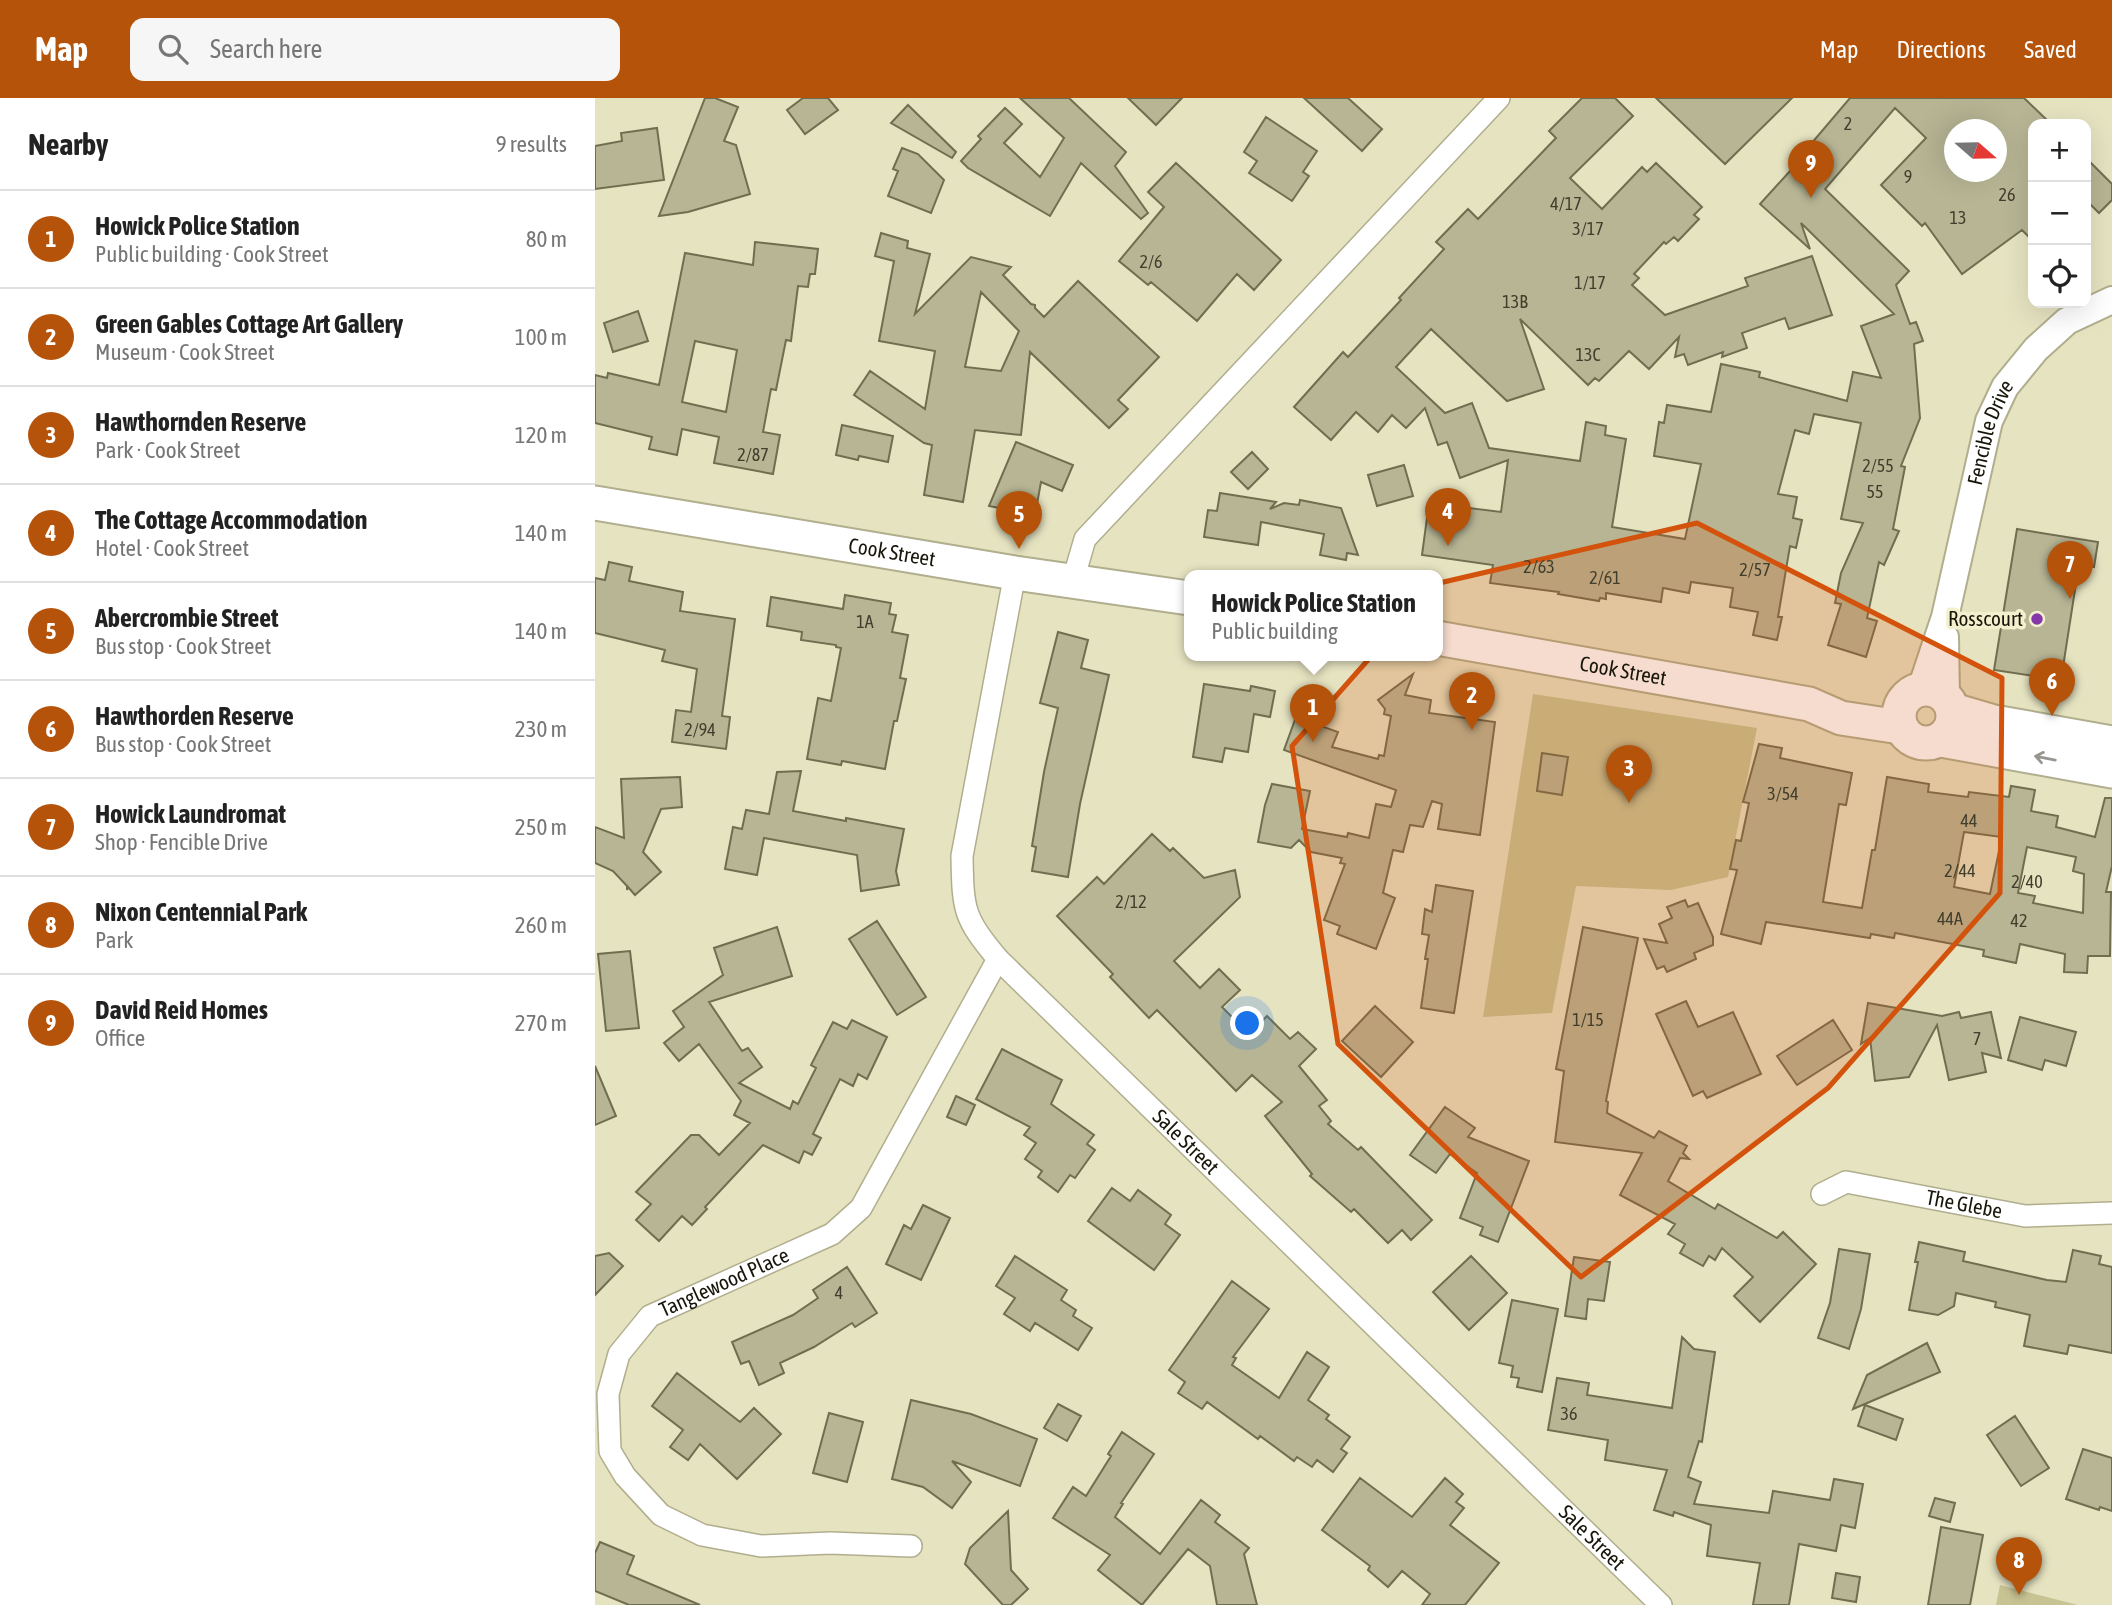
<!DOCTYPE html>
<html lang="en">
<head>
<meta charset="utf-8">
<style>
	:root { --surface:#fff; --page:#f6f6f6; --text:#222; --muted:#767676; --line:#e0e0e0; --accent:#b45309 }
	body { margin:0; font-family:"Asap Condensed",sans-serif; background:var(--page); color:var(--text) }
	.controls { position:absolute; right:21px; top:21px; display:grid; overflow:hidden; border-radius:14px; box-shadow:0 7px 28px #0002 }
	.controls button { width:63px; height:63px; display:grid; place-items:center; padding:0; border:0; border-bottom:2px solid var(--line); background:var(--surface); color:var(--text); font:35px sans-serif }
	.compass { position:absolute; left:1349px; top:21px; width:63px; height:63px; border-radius:50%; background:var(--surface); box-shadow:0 7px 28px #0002; rotate:110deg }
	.you { position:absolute; left:653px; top:926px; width:24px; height:24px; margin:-18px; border:5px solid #fff; border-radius:50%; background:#1a73e8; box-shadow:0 0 0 10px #1a73e833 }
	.badge { display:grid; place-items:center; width:46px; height:46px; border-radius:50%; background:var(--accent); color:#fff; font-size:23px; font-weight:700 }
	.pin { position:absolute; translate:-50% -58px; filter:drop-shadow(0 2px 4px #0008) }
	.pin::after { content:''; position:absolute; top:37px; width:24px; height:21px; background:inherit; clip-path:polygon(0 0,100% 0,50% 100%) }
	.popup { position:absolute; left:589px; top:472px; width:259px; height:91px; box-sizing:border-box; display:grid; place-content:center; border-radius:14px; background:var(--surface); filter:drop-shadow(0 2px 5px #0005); font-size:23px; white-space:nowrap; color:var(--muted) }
	.popup b { font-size:26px; color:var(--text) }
	.popup::after { content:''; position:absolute; left:50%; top:100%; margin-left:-14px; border:14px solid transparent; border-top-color:var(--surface) }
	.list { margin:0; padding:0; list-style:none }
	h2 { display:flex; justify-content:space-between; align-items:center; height:91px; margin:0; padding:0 28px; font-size:30px }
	h2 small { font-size:23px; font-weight:400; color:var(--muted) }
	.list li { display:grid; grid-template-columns:46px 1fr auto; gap:21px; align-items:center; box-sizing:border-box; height:98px; padding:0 28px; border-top:2px solid var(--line) }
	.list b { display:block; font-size:26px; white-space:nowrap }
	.list p { margin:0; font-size:23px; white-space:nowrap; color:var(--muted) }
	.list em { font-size:23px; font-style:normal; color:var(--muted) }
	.icon { flex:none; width:38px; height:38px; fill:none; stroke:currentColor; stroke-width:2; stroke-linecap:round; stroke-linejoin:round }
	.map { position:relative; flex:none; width:1517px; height:1507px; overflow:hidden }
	header { display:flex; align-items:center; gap:42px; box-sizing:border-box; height:98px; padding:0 35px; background:var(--accent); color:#fff }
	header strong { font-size:33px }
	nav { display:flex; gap:38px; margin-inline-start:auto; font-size:24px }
	.search { width:490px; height:63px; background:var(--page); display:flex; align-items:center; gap:18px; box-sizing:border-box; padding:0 24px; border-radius:14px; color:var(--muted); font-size:26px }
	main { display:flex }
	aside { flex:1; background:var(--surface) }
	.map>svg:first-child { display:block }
	.green { fill:#c8c393 }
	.building { fill:#b7b594; stroke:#716e50; stroke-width:2; fill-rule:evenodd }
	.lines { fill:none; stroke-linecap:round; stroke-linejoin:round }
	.minor-casing { stroke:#b1ae8e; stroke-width:24 }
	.tertiary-casing { stroke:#b1ae8e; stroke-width:30 }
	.primary-casing { stroke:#b1ae8e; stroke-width:37 }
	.minor { stroke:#fff; stroke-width:21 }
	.tertiary { stroke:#fff; stroke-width:26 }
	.primary { stroke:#fff; stroke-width:33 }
	.oneway { stroke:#979691 }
	.marked { fill:#d3520c; fill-opacity:0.2; stroke:#d3520c; stroke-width:5; stroke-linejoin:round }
	.poi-dot { fill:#8538a9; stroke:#f3f0ce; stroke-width:2.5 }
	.labels { text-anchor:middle; stroke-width:7; stroke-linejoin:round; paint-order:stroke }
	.number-label { font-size:18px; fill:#403e2c }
	.street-label { font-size:21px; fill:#18160a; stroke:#f3f0ce }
	.poi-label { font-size:21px; fill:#18160a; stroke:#f3f0ce; text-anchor:end }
</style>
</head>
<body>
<header>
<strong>Map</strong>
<div class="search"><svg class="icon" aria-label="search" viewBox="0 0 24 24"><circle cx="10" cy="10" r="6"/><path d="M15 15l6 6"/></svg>Search here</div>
<nav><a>Map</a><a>Directions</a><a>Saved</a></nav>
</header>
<main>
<aside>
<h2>Nearby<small>9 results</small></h2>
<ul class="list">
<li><span class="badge">1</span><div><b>Howick Police Station</b><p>Public building · Cook Street</p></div><em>80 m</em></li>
<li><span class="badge">2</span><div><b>Green Gables Cottage Art Gallery</b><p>Museum · Cook Street</p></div><em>100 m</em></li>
<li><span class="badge">3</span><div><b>Hawthornden Reserve</b><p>Park · Cook Street</p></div><em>120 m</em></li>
<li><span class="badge">4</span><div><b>The Cottage Accommodation</b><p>Hotel · Cook Street</p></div><em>140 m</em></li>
<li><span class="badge">5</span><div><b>Abercrombie Street</b><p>Bus stop · Cook Street</p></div><em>140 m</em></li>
<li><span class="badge">6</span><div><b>Hawthorden Reserve</b><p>Bus stop · Cook Street</p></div><em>230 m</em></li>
<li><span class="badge">7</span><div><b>Howick Laundromat</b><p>Shop · Fencible Drive</p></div><em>250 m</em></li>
<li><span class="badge">8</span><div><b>Nixon Centennial Park</b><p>Park</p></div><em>260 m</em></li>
<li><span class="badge">9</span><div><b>David Reid Homes</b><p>Office</p></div><em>270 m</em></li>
</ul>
</aside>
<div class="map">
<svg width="1517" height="1507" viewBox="0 0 1517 1507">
	<rect width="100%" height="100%" fill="#e6e3c1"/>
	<path class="green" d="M938,596L1162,630L1133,779L1076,792L981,788L957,915L888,919Z
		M1405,1487L1483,1507H1401Z"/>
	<path class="building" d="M110,0H120L143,9L129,43L141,47L155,96L93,114L64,118Z
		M208,0H233L243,12L210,36L192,12Z
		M425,0H474L531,54L520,68L553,115L546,121L486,65L455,118L373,70L366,63L386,41L383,38L410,10L427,26L409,45L445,79L469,40Z
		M533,0H587L561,27Z
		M709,0H753L787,31L767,53Z
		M987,0H1020L1038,18L975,80L1007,111L1047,69L1052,74L1061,65L1107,109L1099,117L1104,121L1083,143L1079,139L1071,146L1069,144L1039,176L1044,180L1037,187L1070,217L1153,188L1150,180L1217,158L1237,217L1194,231L1190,220L1147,235L1152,250L1127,259L1128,254L1093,267L1089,256L1080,259L1084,239L1054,271L1034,253L1004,283L1000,280L993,287L925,221L949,291L912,303L836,231L801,269L850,315L877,305L894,350L985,363L991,324L1011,328L1010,337L1031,341L1017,429L1090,441L1106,366L1059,358L1064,324L1069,325L1072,307L1116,314L1126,266L1165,274L1164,279L1252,303L1258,274L1286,280L1266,228L1299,216L1206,125L1215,151L1165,106L1206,61L1204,60L1255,0H1429L1456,26H1438V143L1427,132L1367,176L1330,125L1327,128L1286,87L1331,40L1300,10L1230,91L1314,173L1301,187L1315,226L1321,224L1328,243L1319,246L1325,320L1306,368L1310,369L1298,431L1304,433L1289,467L1284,464L1272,520L1282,523L1271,559L1233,547L1246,506L1240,505L1246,475L1268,425L1246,421L1266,325L1219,316L1214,336L1200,332L1183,396L1202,399L1198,420L1207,422L1201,450L1195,448L1183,519H1187L1182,542L1158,537L1163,514L1135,509L1138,490L1096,484L1094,495L1068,490L1066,504L1011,495V501L1005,500L1004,503L963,496L964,494L895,485L898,467L827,457L834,405L906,414L913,362L865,380L852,344L843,347L830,310L811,330L797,317L783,334L761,314L736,342L699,309L748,254L753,259L806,202L804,200L849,151L841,144L873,111L883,121L961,40L954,33ZM1360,32H1402V74H1360Z
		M1061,0H1197L1130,66Z
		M313,7L361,54L357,60L296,25Z
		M671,19L722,53L708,74L714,78L697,103L654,75L662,63L649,54Z
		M62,30L69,82L0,91V48L27,43L26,35Z
		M307,50L323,56L349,82L336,115L293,98L303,73L298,71Z
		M1491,60L1517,86V102L1504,115L1491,102Z
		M581,65L686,162L659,192L642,176L602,223L556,184L553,187L524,163L569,109L553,94Z
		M286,135L313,143L312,150L335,156L320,216L376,159L416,169L408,177L436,206L440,207V210L449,219L483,183L564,259L523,302L533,311L514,330L435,254L426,337L380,332L368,404L329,397L337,347L329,345L259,297L275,273L330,311L340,253L284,243L299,163L280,158ZM386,194L424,233L406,273L370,269Z
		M160,144L223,151L220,176H215L213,189L203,188L196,243L191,242L181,292L176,291L168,334L185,337L178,376L119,365L124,339L87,331L82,357L54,351L57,339L0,325V277L12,280L13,275L64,287L90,155L158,167ZM100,243L142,252L131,314L87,304Z
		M43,213L53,243L18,254L9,225Z
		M247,327L298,338L293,364L264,358L263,362L241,357Z
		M421,344L478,367L467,393L446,384L440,417L394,408Z
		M657,354L673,371L653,391L636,374Z
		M809,367L818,398L782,408L773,377Z
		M625,395L681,404L675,411L689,405L704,407L705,402L746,410L763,457L752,455L751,462L725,457L729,436L666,424L663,447L609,439L613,412L622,413Z
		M1422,431L1503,444L1499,469L1484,466L1466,582L1399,572Z
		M14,464L37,469L34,483L88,494L85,513L140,521L127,618L135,619L131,651L77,644L81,612L96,614L102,571L67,563L70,552L0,535V480L10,482Z
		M250,497L296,505L294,516L301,517L297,534L313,537L305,580L311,581L302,623H299L290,671L247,663L246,667L212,661L223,600L236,603L246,550L241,549V547L206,542L207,534L172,528L176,499L248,511Z
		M463,534L493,542L486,570L514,577L485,706L473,779L437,773L441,749L437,748L449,674L463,610L445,605Z
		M818,576L810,597L836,602L834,615L900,624L885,737L843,731L847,706L837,703L828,729L815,727L808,754L798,752L788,795L800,800L781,851L742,836L745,828L729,822L750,766L745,765L747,760L716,754L704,742L696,750L663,744L670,707L677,686L715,693L707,731L752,739L753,735L774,740L781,706L796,709L801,692L689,652L701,619L743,634L737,649L783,661L784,657L789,658L796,618L789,616L790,611L783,602Z
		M609,586L655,593L656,588L680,593L675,619L659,616L653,654L630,650L627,664L598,659Z
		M1164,646L1187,650L1185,660L1257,675L1251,707L1244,706L1228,804L1267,810L1277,752H1280L1292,679L1334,686L1333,694L1373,699L1374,694L1414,699L1416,688L1440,692L1436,713L1463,718L1461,729L1500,739L1510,700H1517V768L1511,794H1516L1515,858H1493L1492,875L1469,874L1470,856L1425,846L1421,865L1388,858L1389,852L1300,835L1299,840L1276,836L1275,840L1171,824L1166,846L1126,836L1142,772L1135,771L1141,742L1146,743L1154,705L1148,704ZM1369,734L1407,739L1395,796L1359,789ZM1432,749L1481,759L1478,773L1489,776L1488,815L1438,805L1440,798L1423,795Z
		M947,655L973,659L967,697L942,693Z
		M206,673L198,713L251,723V720L309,731L301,773L304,787L266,793L262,757L169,740L162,777L130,771L138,729L147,731L151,712L174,716L182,674Z
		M85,679L87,709L66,711L48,754L66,774L40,797L33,789L32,792V788L18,773L0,765V729L29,740L26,681Z
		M557,736L575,753L578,750L609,780L640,772L645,799L579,863L605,890L624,871L645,892L627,909L654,936L672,918L695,941L703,934L721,951L704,968L732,1002L724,1008L736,1023L733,1026L763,1052L766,1049L837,1122L816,1142L807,1132L793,1145L759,1111L756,1114L715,1078L717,1076L670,1018L687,1004L657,977L641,993L562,912L554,920L515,879L518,876L462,818L502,779L509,786Z
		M841,787L878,793L859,915L826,910L833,861H830L834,837L827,836L830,811L837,814Z
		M1090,802L1093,809L1103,805L1118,839V847L1099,855L1101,861L1072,874L1069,868L1062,871L1049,841L1072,845L1064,826L1077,820L1072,809Z
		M282,823L331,899L302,917L254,841Z
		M182,829L197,878L114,904L147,953L153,950L167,969L144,985L195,1011L198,1003L203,1006L221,970L216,967L238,924L252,931L257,922L292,939L272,981L263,976L258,988L245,981L218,1036L226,1040L217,1057L209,1053L204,1065L168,1047L110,1109L112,1111L97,1127L87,1118L64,1143L41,1122L56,1106L41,1094L96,1037H104L124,1057L155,1025L139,1017L146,1003L104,946L84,963L69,945L89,929L78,913L128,877L119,850Z
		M988,829L1043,840L1011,1003L1013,1004L1012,1015L1059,1040L1064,1033L1092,1048L1088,1055L1094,1061L1085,1060L1073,1083L1120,1111L1123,1106L1182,1140L1188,1134L1221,1166L1165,1224L1139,1198L1158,1179L1127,1150L1120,1162L1114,1158L1108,1168L1085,1155L1090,1146L1073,1136L1080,1126L1025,1097L1047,1055L960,1044L969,973L961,971Z
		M35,853L44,930L11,933L3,856Z
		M1091,903L1103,929L1138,914L1166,976L1112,1000L1108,993L1098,998L1061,916Z
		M1273,905L1347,918L1364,914L1366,920L1396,914L1406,960L1387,955L1391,974L1354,982L1342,927L1314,979L1280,983L1275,940L1266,946Z
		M780,908L818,944L786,979L747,943Z
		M1425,919L1481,934L1471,968L1450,962L1447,972L1413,962Z
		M1238,922L1257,952L1202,987L1182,958Z
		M407,951L467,982L456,1006L499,1037L492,1046L500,1052L480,1080L475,1077L463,1094L443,1079L447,1073L430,1061L441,1045L429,1037L435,1029L381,1001Z
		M0,968L21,1018L0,1027Z
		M361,998L380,1007L371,1027L352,1019Z
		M850,1009L880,1030L873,1039L934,1063L903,1144L885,1137L888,1129L865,1120L882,1075L855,1056L841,1075L815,1057Z
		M517,1090L535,1103L543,1092L576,1117L570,1126L585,1137L559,1172L493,1123Z
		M328,1107L355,1120L326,1182L291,1166L309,1127L316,1131Z
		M1324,1144L1370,1154L1368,1163L1452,1182L1471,1184L1478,1152L1506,1158L1504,1166L1517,1169V1255L1474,1247L1472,1256L1429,1248L1435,1217L1400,1209L1401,1204L1361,1195L1359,1208L1343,1217L1314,1212L1323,1164H1320Z
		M1244,1151L1275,1156L1266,1211L1254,1251L1223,1240L1235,1205Z
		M14,1155L28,1168L0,1197V1158Z
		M420,1158L472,1192L466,1202L481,1212L478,1218L497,1230L483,1252L440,1225L435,1233L409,1216L420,1200L401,1188Z
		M876,1158L912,1195L874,1232L838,1194Z
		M979,1159L1015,1164L1009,1203L993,1201L991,1221L970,1218Z
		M252,1169L282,1215L260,1229L257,1225L219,1249L185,1265L189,1275L164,1287L154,1263L146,1266L137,1244L198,1217L223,1200L218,1192Z
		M637,1183L674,1211L638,1259L641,1260L637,1267L684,1300L712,1254L734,1269L713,1302L734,1317L731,1321L755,1339L746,1351L752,1355L738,1374L722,1362L717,1369L702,1359L699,1363L665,1338L663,1341L612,1304L607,1311L583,1295L590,1284L574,1272Z
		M917,1202L963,1211L947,1294L922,1289L924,1280L916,1279L918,1268L904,1265Z
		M1087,1239L1099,1251L1120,1254L1107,1344L1104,1343L1093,1379L1106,1384L1099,1406L1174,1415L1178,1393L1235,1402L1239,1381L1268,1386L1260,1430L1246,1427L1241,1453L1204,1446L1194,1507H1158L1165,1465L1112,1458L1116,1427L1079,1414L1078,1418L1059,1412L1072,1372L1010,1362L1013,1342L953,1332L962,1280L994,1285L992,1297L1077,1310Z
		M1332,1245L1345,1274L1258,1311L1272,1277Z
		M82,1275L145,1324L159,1310L186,1336L142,1381L105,1346L93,1362L75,1349L88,1332L57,1308Z
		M316,1302L376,1316L442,1341L425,1388L357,1363L376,1384L357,1410L328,1389L297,1381Z
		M463,1306L486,1318L472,1343L449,1330Z
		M1270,1307L1308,1321L1301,1342L1263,1328Z
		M234,1315L268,1324L252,1384L218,1375Z
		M1420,1318L1454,1370L1426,1388L1392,1337Z
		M527,1334L559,1356L526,1405L528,1406L520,1419L565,1456L606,1402L625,1417L620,1424L654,1450L649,1456L662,1507H622L615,1468L593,1451L547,1507L503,1472L515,1457L458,1420L478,1389L491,1398L516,1358L513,1356Z
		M1488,1351L1517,1360V1413L1505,1409L1504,1412L1471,1401Z
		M765,1380L817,1419L850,1380L868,1396L861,1404L869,1410L855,1427L904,1465L870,1507H827L835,1496L807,1473L793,1489L773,1472L775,1468L727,1432Z
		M1340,1400L1360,1405L1355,1424L1334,1418Z
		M413,1413L416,1472L433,1491L416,1507H408L370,1466L375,1450Z
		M1346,1429L1388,1437L1375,1507H1333Z
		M5,1444L39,1458L32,1476L105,1507H34L0,1493V1455Z
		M1241,1475L1265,1479L1261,1504L1237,1500Z"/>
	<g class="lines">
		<g class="minor-casing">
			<g id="minor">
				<path id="s1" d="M420,475L367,758C368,812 368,819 403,861L1066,1507"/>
				<path d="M478,482L490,441L904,0"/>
				<path id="s2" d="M1227,1096L1251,1084L1430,1118L1517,1115"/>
				<path id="s3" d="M316,1448L235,1445L166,1448L107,1437L66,1417L30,1378L15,1353L13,1296L24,1256L55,1218L237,1136L266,1110L403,861"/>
			</g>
		</g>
		<g class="tertiary-casing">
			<g id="tertiary">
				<path d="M1350,539L1351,598"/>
				<path id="s4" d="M1326,591L1350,519L1394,323L1410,289L1441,251L1472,223L1517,202"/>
			</g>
		</g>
		<g class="primary-casing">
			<g id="primary">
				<path id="s5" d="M0,405L420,475L594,500"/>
				<path id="s6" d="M842,540L1214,606L1246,620L1305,629"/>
				<circle cx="1331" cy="618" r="27"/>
				<path d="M1358,612L1399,624L1517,645"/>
				<path d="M1346,642L1517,673"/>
			</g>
		</g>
		<use href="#minor" class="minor"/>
		<use href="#tertiary" class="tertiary"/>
		<use href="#primary" class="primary"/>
	</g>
	<defs><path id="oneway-shaft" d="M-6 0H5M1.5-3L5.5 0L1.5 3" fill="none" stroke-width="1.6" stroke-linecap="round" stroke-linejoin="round" transform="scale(1.75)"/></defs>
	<use class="oneway" href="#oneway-shaft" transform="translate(1450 660) rotate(-169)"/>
	<path class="marked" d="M1102,425L1407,580L1405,795L1233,990L986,1179L743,946L697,648L840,486Z"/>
	<circle class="poi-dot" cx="1442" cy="521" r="7"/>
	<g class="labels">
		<g class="number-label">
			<text x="1253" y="32">2</text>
			<text x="1313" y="85">9</text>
			<text x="1412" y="103">26</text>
			<text x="971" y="112">4/17</text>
			<text x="1363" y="126">13</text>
			<text x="993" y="137">3/17</text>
			<text x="556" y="170">2/6</text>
			<text x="995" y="191">1/17</text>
			<text x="920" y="210">13B</text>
			<text x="993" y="263">13C</text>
			<text x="158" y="363">2/87</text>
			<text x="1283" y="374">2/55</text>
			<text x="1280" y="400">55</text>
			<text x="944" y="475">2/63</text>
			<text x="1160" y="478">2/57</text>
			<text x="1010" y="486">2/61</text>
			<text x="270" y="530">1A</text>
			<text x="105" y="638">2/94</text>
			<text x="1188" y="702">3/54</text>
			<text x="1374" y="729">44</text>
			<text x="1365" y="779">2/44</text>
			<text x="1432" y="790">2/40</text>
			<text x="536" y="810">2/12</text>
			<text x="1355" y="827">44A</text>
			<text x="1424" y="829">42</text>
			<text x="993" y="928">1/15</text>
			<text x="1382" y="947">7</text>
			<text x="244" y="1201">4</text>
			<text x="974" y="1322">36</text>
		</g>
		<g class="street-label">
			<text dy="7" stroke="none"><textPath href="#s4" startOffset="266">Fencible Drive</textPath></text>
			<text dy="7" stroke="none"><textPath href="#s5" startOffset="301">Cook Street</textPath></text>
			<text dy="7" stroke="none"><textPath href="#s6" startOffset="189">Cook Street</textPath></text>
			<text dy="7" stroke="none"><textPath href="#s1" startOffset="663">Sale Street</textPath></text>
			<text dy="7" stroke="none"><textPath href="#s2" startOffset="147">The Glebe</textPath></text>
			<text dy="7" stroke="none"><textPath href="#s3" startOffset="567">Tanglewood Place</textPath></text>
			<text dy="7" stroke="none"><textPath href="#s1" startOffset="1230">Sale Street</textPath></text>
		</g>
		<g class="poi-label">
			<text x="1428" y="528">Rosscourt</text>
		</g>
	</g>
</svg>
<div class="controls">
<button>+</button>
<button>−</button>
<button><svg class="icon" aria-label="locate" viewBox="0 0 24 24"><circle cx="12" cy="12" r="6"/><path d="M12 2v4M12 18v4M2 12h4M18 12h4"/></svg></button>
</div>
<svg class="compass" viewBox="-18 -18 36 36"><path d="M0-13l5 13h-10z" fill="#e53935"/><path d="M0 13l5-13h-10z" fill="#767676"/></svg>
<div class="you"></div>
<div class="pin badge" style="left:718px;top:644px">1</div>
<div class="popup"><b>Howick Police Station</b>Public building</div>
<div class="pin badge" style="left:877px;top:632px">2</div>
<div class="pin badge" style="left:1034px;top:705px">3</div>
<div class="pin badge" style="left:853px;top:448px">4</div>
<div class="pin badge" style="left:424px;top:451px">5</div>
<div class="pin badge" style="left:1457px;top:618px">6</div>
<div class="pin badge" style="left:1475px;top:501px">7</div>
<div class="pin badge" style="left:1424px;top:1497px">8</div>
<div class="pin badge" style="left:1216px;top:100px">9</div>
</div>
</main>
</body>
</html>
